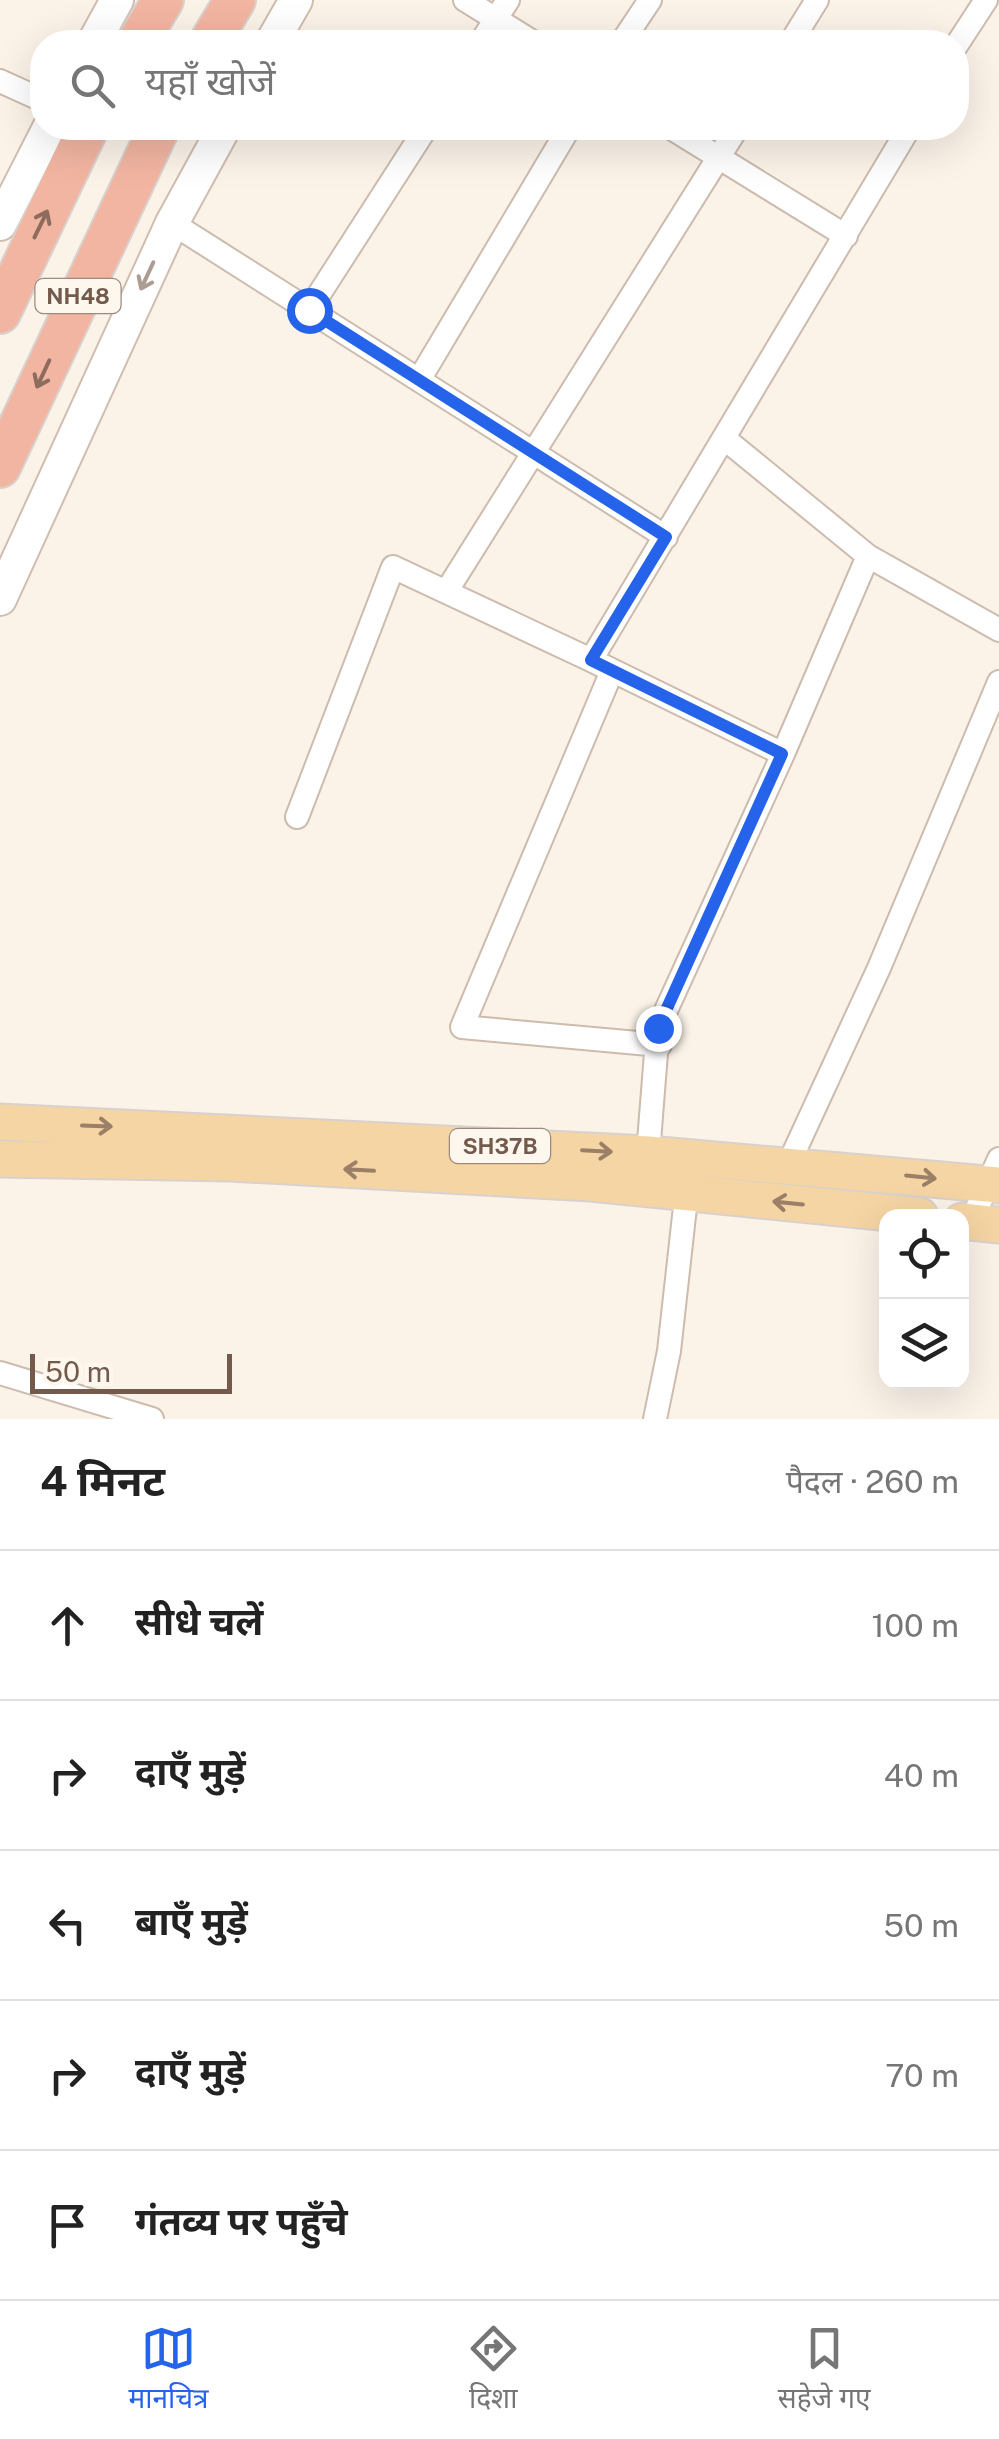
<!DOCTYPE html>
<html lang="hi">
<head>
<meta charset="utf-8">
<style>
	:root { --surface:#fff; --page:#f6f6f6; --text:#222; --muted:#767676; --line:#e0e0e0; --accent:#2563eb }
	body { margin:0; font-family:"Public Sans","Noto Sans Devanagari",sans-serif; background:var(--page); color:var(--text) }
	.controls { position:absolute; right:30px; bottom:30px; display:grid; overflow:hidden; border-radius:20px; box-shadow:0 10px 40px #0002 }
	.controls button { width:90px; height:90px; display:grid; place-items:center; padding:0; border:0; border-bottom:2px solid var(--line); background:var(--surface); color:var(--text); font:50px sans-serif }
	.scale { position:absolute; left:30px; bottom:25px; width:202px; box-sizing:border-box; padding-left:10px; border:5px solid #745a4d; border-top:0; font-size:28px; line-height:35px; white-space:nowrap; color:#745a4d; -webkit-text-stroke:8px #fef7ee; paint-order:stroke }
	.stop { position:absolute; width:30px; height:30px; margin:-22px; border:8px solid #2563eb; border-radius:50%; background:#fff }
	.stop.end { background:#2563eb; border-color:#fff; box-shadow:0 2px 10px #0008 }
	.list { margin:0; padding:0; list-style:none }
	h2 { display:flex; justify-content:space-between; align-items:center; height:130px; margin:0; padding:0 40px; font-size:42px }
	h2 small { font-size:32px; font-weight:400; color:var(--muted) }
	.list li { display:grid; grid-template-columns:65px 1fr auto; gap:30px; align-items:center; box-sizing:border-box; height:150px; padding:0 40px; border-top:2px solid var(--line) }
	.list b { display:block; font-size:38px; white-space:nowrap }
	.list em { font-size:32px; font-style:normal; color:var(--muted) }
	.icon { flex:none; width:55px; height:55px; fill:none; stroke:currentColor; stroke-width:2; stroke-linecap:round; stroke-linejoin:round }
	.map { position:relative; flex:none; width:999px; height:1419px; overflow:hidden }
	.search { position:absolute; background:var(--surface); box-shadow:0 10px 40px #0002; left:30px; right:30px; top:30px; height:110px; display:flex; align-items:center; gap:25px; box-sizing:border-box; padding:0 35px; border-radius:40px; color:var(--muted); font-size:38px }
	.sheet { height:880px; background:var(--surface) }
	nav { display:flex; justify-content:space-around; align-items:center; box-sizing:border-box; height:140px; border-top:2px solid var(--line); background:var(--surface); font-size:28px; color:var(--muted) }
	nav a { display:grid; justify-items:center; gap:5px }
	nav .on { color:var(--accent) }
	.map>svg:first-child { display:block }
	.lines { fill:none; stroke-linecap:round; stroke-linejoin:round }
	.street-casing { stroke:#cdbbae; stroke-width:26 }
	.secondary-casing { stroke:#d1bdaf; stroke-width:36 }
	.primary-casing { stroke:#d8d1cd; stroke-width:39 }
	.highway-casing { stroke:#d8d1cd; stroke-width:44 }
	.street { stroke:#fff; stroke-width:22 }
	.secondary { stroke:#fff; stroke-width:32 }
	.primary { stroke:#f6d5a4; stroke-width:35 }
	.highway { stroke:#f2b5a2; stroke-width:40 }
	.oneway { stroke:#8d6c5e }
	.oneway2 { stroke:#ac9c94 }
	.oneway3 { stroke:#9b7f67 }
	.route { stroke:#2563eb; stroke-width:12 }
	.labels { text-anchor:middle; stroke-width:10; stroke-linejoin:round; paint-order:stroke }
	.shield { fill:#fef7ee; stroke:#9d897d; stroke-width:2.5 }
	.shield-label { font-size:22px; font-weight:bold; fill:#745a4d }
</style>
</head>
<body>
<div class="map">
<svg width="999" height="1419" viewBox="0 0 999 1419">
	<rect width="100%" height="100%" fill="#fbf3e8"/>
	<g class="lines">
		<g class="street-casing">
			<path id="street" d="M465,0L533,42
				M481,42L508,0
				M622,42L650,0
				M791,42L817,0
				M956,46L986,0
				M0,81L42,100
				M671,128L846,236
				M172,223L666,537
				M309,310L426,128
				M419,380L569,128
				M725,439L868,556L999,630
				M446,592L737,128
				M612,671L462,1027L660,1045
				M783,754L868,556
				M297,817L393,567L591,660
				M648,1154L658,1028L783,754L591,660L909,128
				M789,1163L879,968L999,682
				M971,1222L999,1159
				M0,1373L152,1419
				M655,1419L669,1351L688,1180"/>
		</g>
		<g class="secondary-casing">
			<path id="secondary" d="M94,42L117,0
				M272,42L296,0
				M0,224L49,128
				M0,599L172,223L224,128"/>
		</g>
		<g class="primary-casing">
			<path id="primary" d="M0,1122L648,1154L999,1185
				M0,1159L230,1163L591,1183L920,1216
				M962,1221L999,1225"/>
		</g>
		<g class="highway-casing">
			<path id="highway" d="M138,42L163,0
				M210,42L235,0
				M0,313L88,128
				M0,467L159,128"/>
		</g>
		<use href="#street" class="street"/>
		<use href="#secondary" class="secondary"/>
		<use href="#primary" class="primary"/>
		<use href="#highway" class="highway"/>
	</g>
	<defs><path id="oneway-shaft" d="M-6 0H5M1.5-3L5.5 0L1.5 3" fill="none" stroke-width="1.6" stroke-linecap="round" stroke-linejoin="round" transform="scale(2.5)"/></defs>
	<g class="oneway">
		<use href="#oneway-shaft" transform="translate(41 224) rotate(-64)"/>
		<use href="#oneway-shaft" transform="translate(43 374) rotate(115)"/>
	</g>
	<use class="oneway2" href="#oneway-shaft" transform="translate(147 276) rotate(115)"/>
	<g class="oneway3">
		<use href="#oneway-shaft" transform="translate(97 1126) rotate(2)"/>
		<use href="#oneway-shaft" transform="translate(597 1151) rotate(3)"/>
		<use href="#oneway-shaft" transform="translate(359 1170) rotate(-177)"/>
		<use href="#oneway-shaft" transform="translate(921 1177) rotate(6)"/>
		<use href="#oneway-shaft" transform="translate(788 1203) rotate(-174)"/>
	</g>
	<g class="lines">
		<path class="route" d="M309,310L666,537L591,660L782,754L658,1028"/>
	</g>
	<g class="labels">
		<g class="shield">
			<rect x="35.5" y="279" width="85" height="34" rx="8"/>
			<rect x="450" y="1129" width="100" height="34" rx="8"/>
		</g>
		<g class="shield-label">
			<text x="78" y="304">NH48</text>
			<text x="500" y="1154">SH37B</text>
		</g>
	</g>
</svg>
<div class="controls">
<button><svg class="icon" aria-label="locate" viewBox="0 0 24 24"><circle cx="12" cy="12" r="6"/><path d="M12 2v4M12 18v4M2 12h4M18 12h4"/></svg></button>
<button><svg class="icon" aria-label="layers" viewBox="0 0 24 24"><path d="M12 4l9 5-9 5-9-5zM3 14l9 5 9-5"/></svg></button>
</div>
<div class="scale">50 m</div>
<div class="stop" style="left:309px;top:310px"></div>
<div class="stop end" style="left:658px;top:1028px"></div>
<div class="search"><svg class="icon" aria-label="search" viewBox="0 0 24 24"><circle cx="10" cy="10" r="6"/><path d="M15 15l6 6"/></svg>यहाँ खोजें</div>
</div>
<section class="sheet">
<h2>4 मिनट<small>पैदल · 260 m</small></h2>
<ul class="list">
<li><svg class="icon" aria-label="ahead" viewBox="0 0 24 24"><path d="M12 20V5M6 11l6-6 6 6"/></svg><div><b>सीधे चलें</b></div><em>100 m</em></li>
<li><svg class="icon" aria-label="right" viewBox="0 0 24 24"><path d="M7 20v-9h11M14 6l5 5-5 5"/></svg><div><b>दाएँ मुड़ें</b></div><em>40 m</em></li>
<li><svg class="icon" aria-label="left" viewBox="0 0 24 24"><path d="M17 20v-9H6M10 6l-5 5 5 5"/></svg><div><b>बाएँ मुड़ें</b></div><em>50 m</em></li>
<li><svg class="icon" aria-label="right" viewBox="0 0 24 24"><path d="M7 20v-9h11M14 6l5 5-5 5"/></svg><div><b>दाएँ मुड़ें</b></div><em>70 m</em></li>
<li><svg class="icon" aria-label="arrive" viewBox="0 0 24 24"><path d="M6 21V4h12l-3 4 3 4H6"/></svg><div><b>गंतव्य पर पहुँचे</b></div></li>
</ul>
</section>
<nav>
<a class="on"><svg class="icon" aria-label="map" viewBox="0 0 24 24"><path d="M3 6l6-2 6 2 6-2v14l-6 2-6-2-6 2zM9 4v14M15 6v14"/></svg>मानचित्र</a>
<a><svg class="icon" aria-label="directions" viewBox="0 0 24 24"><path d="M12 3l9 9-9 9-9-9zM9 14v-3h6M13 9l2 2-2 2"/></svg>दिशा</a>
<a><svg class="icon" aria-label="saved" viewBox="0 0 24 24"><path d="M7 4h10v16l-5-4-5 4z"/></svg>सहेजे गए</a>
</nav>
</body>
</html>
